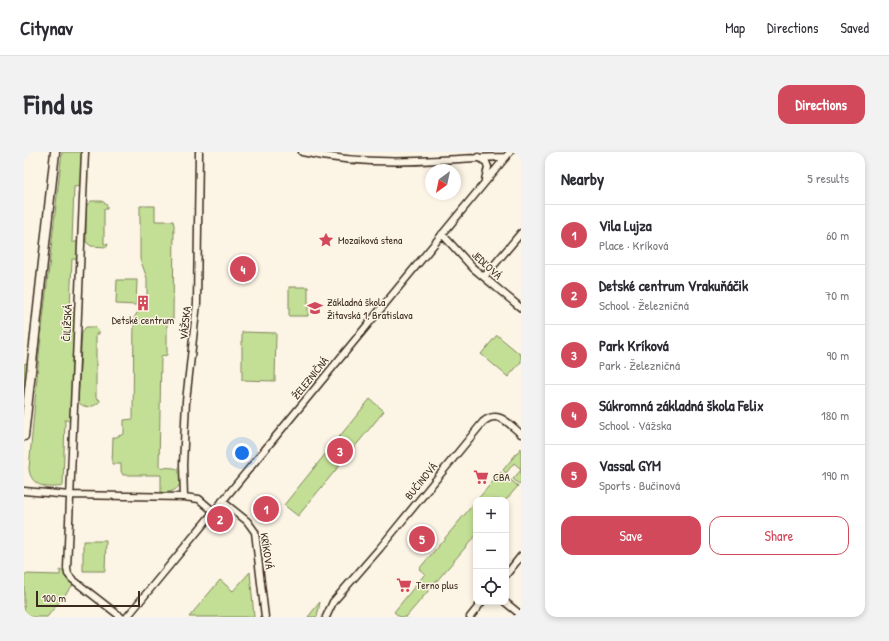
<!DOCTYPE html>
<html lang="en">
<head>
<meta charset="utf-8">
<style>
	:root { --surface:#fff; --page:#f2f2f3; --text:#2b2b33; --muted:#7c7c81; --line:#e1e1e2; --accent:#d1495b }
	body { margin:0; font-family:"Patrick Hand",sans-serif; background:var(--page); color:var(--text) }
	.controls { position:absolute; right:12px; bottom:12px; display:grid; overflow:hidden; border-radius:8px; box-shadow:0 2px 6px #0003 }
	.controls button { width:36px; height:36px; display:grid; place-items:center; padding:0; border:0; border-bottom:1px solid var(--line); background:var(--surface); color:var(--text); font:20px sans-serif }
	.compass { position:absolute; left:401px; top:12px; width:36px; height:36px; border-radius:50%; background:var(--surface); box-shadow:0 2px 6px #0003; rotate:213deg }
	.scale { position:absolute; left:12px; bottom:10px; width:104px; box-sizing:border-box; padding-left:4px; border:2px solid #3b2a1e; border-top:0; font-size:11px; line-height:14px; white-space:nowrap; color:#3b2a1e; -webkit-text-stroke:3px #fcf5e5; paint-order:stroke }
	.you { position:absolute; left:218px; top:301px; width:14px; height:14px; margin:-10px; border:3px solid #fff; border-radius:50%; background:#1a73e8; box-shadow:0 0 0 6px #1a73e833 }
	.badge { display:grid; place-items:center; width:26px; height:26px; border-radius:50%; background:var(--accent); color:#fff; font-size:13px; font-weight:700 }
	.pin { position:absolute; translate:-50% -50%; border:2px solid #fff; box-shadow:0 1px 4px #0006 }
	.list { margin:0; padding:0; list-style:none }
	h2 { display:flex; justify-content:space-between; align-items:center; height:52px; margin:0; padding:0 16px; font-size:17px }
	h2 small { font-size:13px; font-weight:400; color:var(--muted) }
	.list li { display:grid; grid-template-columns:26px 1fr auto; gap:12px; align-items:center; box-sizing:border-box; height:60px; padding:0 16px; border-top:1px solid var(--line) }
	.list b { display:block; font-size:15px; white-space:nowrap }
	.list p { margin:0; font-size:13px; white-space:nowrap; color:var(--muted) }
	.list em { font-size:13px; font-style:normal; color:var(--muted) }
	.actions { display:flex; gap:8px; padding:12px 16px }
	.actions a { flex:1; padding:9px 0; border:1px solid var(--accent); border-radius:12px; text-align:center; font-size:14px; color:var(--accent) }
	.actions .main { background:var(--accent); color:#fff }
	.icon { flex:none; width:22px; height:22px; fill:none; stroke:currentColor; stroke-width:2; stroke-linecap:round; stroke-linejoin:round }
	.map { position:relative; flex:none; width:497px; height:465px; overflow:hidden; border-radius:12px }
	header { display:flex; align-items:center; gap:24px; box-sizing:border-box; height:56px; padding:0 20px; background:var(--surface); border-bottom:1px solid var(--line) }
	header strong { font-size:19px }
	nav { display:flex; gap:22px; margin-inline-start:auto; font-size:14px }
	.intro { display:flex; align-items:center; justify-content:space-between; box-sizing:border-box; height:96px; padding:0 24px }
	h1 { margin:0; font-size:28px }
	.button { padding:10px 18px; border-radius:12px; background:var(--accent); color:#fff; font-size:14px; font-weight:700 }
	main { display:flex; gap:24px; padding:0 24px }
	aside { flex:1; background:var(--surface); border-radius:12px; box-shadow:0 2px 6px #0003 }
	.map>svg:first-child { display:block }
	.green { fill:#c3df96; stroke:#7f845a }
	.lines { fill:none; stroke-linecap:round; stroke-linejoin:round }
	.minor-casing { stroke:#3b2a1e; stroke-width:9 }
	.tertiary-casing { stroke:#3b2a1e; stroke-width:11 }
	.minor { stroke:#fcf5e5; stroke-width:6 }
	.tertiary { stroke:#fcf5e5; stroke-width:8 }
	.labels { text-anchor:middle; stroke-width:3; stroke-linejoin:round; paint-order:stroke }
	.poi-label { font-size:11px; fill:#3b2a1e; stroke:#fcf5e5; text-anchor:start }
	.street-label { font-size:11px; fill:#3b2a1e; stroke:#fcf5e5 }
</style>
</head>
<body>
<header>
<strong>Citynav</strong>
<nav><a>Map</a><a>Directions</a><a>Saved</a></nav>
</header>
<div class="intro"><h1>Find us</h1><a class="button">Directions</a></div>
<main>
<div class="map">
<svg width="497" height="465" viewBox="0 0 497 465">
	<rect width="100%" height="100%" fill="#fcf5e5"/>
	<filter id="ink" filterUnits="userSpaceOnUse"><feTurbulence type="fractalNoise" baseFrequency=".025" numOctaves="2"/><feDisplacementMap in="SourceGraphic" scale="8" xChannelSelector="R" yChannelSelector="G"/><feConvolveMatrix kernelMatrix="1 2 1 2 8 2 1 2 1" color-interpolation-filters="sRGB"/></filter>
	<g filter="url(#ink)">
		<path class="green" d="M38,0H58L56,34L50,35L48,90H54L53,107H48L46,156L51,157L46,268H41L39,334C24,337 7,335 5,317L15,203Z
			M67,49H78L83,53V57H80V92H84L83,95L67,94L62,90V54Z
			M116,54H131V69H149L150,73L149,167H143V203L137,204L135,315L150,316L156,318C159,335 153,340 137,341V323H99L97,319V312H88L89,286L100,282V268L109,267L110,166L115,158H123V126L116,107Z
			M93,128H113L112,153L92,152Z
			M265,135H284V164H265Z
			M62,175H71L75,179V182H72V246L76,248V249C71,256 58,257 54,249L58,180Z
			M218,180L252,181L251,229L218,228Z
			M473,183L497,203V210L484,225L457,202Z
			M5,210L0,254V212Z
			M346,247L360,259L274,364L260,353Z
			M497,296V317L490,311L482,321L479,318Z
			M497,318V330L495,332L489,327Z
			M477,320L494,334L482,348H453Z
			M452,349V383L382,465H376L370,460L401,422L395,417Z
			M59,389H82L81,419H59Z
			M36,418L40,420L42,426L49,433L23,465H0V422L36,423Z
			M226,420L230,465H165L196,428L209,439Z
			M296,450L293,465H284Z"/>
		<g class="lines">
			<g class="minor-casing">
				<path id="minor" d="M61,0L43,416L44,422L48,427L97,465
					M278,0C322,10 370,11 415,8C438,7 460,5 482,5
					M454,5L462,10L464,15L461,28
					M418,82L449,116L497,156
					M460,125L497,81
					M0,339L46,343L160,345L175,347L189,359
					M160,345L159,313L162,249L173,151L175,0
					M198,349L223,369L231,380L241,465
					M482,423L497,404
					M481,450L497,463
					M103,465L486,0
					M302,465L309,450L356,396L459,270C474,257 485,272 497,282
					M446,465L458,450"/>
			</g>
			<g class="tertiary-casing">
				<path id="tertiary" d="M0,284L31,0"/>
			</g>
			<use href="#minor" class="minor"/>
			<use href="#tertiary" class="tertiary"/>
		</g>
	</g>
	<defs>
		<g id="sight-bare" transform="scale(1.2)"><path d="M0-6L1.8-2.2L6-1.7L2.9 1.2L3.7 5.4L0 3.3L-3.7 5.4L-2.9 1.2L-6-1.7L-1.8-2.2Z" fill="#d1495b" stroke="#fcf5e5" stroke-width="2.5" paint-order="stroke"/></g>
		<g id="building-bare" transform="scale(1.2)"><path d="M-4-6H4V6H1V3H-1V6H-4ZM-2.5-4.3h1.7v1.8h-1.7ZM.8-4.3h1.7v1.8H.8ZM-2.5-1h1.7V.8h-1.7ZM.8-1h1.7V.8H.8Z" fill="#d1495b" stroke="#fcf5e5" stroke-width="2.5" paint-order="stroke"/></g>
		<g id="school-bare" transform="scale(1.2)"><path d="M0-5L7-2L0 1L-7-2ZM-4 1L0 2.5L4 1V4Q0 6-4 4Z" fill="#d1495b" stroke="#fcf5e5" stroke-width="2.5" paint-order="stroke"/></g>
		<g id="supermarket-bare" transform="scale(1.2)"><path d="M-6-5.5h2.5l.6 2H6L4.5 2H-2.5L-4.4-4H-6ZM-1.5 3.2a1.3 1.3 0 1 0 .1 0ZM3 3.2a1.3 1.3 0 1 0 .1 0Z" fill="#d1495b" stroke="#fcf5e5" stroke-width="2.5" paint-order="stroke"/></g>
	</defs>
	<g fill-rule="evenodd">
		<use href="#sight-bare" x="302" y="88"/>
		<use href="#building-bare" x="119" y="151"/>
		<use href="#school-bare" x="291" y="156"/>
		<use href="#supermarket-bare" x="457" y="325"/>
		<use href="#supermarket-bare" x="380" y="433"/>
	</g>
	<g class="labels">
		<g class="poi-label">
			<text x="314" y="92">Mozaiková stena</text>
			<text x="303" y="154">Základná škola<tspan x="303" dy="13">Žitavská 1, Bratislava</tspan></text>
			<text x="119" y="172" text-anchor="middle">Detské centrum</text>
			<text x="469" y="329">CBA</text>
			<text x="392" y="437">Terno plus</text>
		</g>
		<g class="street-label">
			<text transform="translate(463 113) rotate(43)" y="4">JEDĽOVÁ</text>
			<text transform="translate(43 171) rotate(-87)" y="4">ČILIŽSKÁ</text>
			<text transform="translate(161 171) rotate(-84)" y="4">VÁŽSKA</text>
			<text transform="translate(286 226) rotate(-51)" y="4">ŽELEZNIČNÁ</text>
			<text transform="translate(397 329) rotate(-51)" y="4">BUČINOVÁ</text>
			<text transform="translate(243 399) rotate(81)" y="4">KRÍKOVÁ</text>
		</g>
	</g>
</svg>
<div class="controls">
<button>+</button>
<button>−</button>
<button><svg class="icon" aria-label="locate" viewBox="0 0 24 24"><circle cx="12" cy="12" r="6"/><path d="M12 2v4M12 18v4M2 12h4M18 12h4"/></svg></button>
</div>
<svg class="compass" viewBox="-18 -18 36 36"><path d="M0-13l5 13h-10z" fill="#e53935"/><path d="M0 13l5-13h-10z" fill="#7c7c81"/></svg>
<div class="scale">100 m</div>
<div class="you"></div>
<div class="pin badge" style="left:242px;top:357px">1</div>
<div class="pin badge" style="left:196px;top:367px">2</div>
<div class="pin badge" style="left:316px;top:299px">3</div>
<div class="pin badge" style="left:219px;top:117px">4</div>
<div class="pin badge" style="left:398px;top:387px">5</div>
</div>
<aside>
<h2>Nearby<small>5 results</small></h2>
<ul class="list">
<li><span class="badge">1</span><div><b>Vila Lujza</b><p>Place · Kríková</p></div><em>60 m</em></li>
<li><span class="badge">2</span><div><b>Detské centrum Vrakuňáčik</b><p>School · Železničná</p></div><em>70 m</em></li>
<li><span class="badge">3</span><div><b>Park Kríková</b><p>Park · Železničná</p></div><em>90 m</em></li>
<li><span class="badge">4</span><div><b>Súkromná základná škola Felix</b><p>School · Vážska</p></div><em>180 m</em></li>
<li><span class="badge">5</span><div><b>Vassal GYM</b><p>Sports · Bučinová</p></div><em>190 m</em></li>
</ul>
<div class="actions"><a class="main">Save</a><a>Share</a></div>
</aside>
</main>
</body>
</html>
